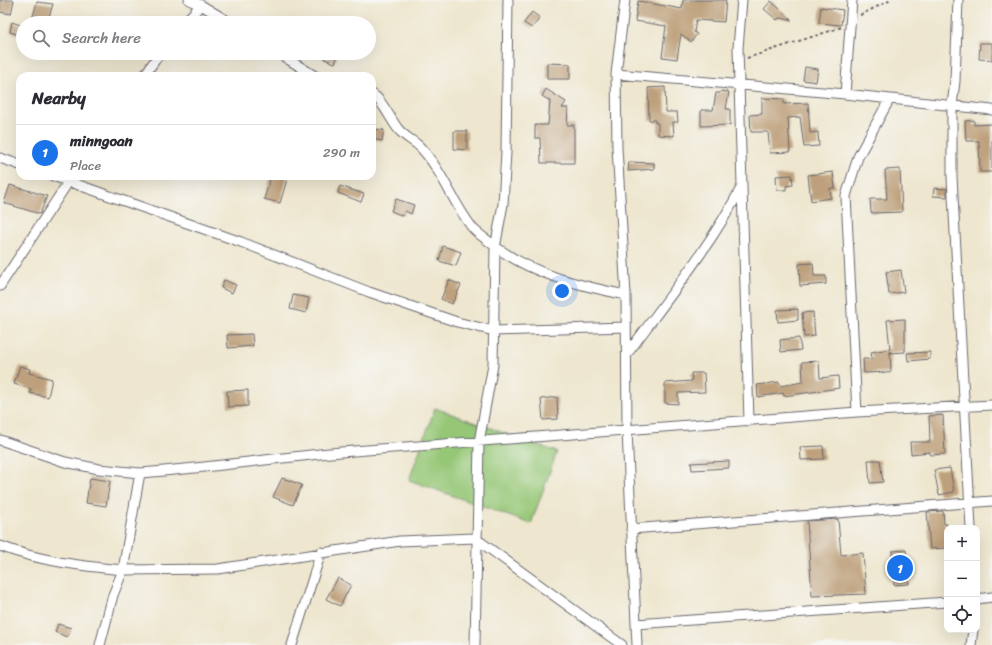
<!DOCTYPE html>
<html lang="en">
<head>
<meta charset="utf-8">
<style>
	:root { --surface:#fff; --page:#f7f7f7; --text:#2b2b33; --muted:#7c7c81; --line:#e1e1e2; --accent:#1a73e8 }
	body { margin:0; font-family:Sriracha,sans-serif; background:var(--page); color:var(--text) }
	.controls { position:absolute; right:12px; bottom:12px; display:grid; overflow:hidden; border-radius:8px; box-shadow:0 4px 16px #0002 }
	.controls button { width:36px; height:36px; display:grid; place-items:center; padding:0; border:0; border-bottom:1px solid var(--line); background:var(--surface); color:var(--text); font:20px sans-serif }
	.you { position:absolute; left:562px; top:291px; width:14px; height:14px; margin:-10px; border:3px solid #fff; border-radius:50%; background:#1a73e8; box-shadow:0 0 0 6px #1a73e833 }
	.badge { display:grid; place-items:center; width:26px; height:26px; border-radius:50%; background:var(--accent); color:#fff; font-size:13px; font-weight:700 }
	.pin { position:absolute; translate:-50% -50%; border:2px solid #fff; box-shadow:0 1px 4px #0006 }
	.list { margin:0; padding:0; list-style:none }
	h2 { display:flex; justify-content:space-between; align-items:center; height:52px; margin:0; padding:0 16px; font-size:17px }
	h2 small { font-size:13px; font-weight:400; color:var(--muted) }
	.list li { display:grid; grid-template-columns:26px 1fr auto; gap:12px; align-items:center; box-sizing:border-box; height:56px; padding:0 16px; border-top:1px solid var(--line) }
	.list b { display:block; font-size:15px; white-space:nowrap }
	.list p { margin:0; font-size:13px; white-space:nowrap; color:var(--muted) }
	.list em { font-size:13px; font-style:normal; color:var(--muted) }
	.icon { flex:none; width:22px; height:22px; fill:none; stroke:currentColor; stroke-width:2; stroke-linecap:round; stroke-linejoin:round }
	.map { position:relative; flex:none; width:992px; height:645px; overflow:hidden }
	.search { position:absolute; background:var(--surface); box-shadow:0 4px 16px #0002; left:16px; top:16px; width:360px; height:44px; display:flex; align-items:center; gap:10px; box-sizing:border-box; padding:0 14px; border-radius:22px; color:var(--muted); font-size:15px }
	.panel { position:absolute; background:var(--surface); box-shadow:0 4px 16px #0002; left:16px; top:72px; width:360px; height:108px; border-radius:12px }
	.map>svg:first-child { display:block }
	.green { fill:#96c777; stroke:#5c7459 }
	.building { fill:#bea07c }
	.lines { fill:none; stroke-linecap:round; stroke-linejoin:round }
	.street-casing { stroke:#69676e; stroke-width:11 }
	.path { stroke:#69676e; stroke-width:2; stroke-dasharray:3 3; stroke-linecap:butt }
	.street { stroke:#fff; stroke-width:9 }
</style>
</head>
<body>
<div class="map">
<svg width="992" height="645" viewBox="0 0 992 645">
	<rect width="100%" height="100%" fill="#f6f6f2"/>
	<filter id="ink" filterUnits="userSpaceOnUse"><feTurbulence type="fractalNoise" baseFrequency=".025" numOctaves="2"/><feDisplacementMap in="SourceGraphic" scale="8" xChannelSelector="R" yChannelSelector="G"/><feConvolveMatrix kernelMatrix="1 2 1 2 8 2 1 2 1" color-interpolation-filters="sRGB"/></filter>
	<filter id="wash" filterUnits="userSpaceOnUse"><feTurbulence type="fractalNoise" baseFrequency=".012" numOctaves="4" result="noise"/><feDisplacementMap in="SourceGraphic" scale="16" xChannelSelector="R" yChannelSelector="G"/><feGaussianBlur stdDeviation="0.9" result="paint"/><feColorMatrix in="noise" values="0 0 0 0 0 0 0 0 0 0 0 0 0 0 0 0 0 1.4 0 .05"/><feComposite in="paint" operator="in"/></filter>
	<g filter="url(#wash)">
		<rect width="100%" height="100%" fill="#eee6ce"/>
		<path class="green" d="M435,408L557,452L531,524L409,480Z"/>
		<g id="blocks">
			<path class="building" d="M0,0H14L11,14L0,12Z
				M683,0H726L724,22L696,20L694,32L697,34L691,42L681,34L677,59L662,57L666,26L635,21L638,1L682,9Z
				M771,1L792,20L779,18L777,20L764,9Z
				M37,2L53,4L47,23H31Z
				M821,7L843,10L841,25L819,23Z
				M532,12L540,18L532,28L524,23Z
				M12,22L23,26V36L10,32Z
				M980,43H992V60L979,59Z
				M327,53H339L335,63L324,59Z
				M547,63L570,64V79H547Z
				M805,67L818,69L816,82L803,80Z
				M665,87L666,112H677L678,122H673L674,136L658,135V123H655V120H649L648,88Z
				M546,89L566,102L562,108H568L567,125H574V163H541L540,138H535V125H548L550,101L542,96Z
				M721,91L729,92L726,109H730V125L701,126V110H713L716,93H720Z
				M762,98L784,99V104L808,103L810,133L818,132L819,146L804,147L800,117L788,118L790,152L770,153L768,132H751L750,115L762,114Z
				M974,120V125L992,124V172H980L979,141H966L965,121Z
				M372,129L384,130L382,141L372,139Z
				M454,131H467V150L454,149Z
				M629,162L654,163V169L628,171Z
				M900,169L902,212L871,213L870,199H887L885,170Z
				M833,172L835,188H830L831,198L811,201L808,175Z
				M792,175L793,185L786,186V190H777L776,176Z
				M271,176H288L280,203L264,199Z
				M10,185L47,196L40,214L4,203Z
				M340,186L364,194L361,202L338,193Z
				M934,188L947,189V197L933,196Z
				M396,199L414,205L411,214L405,211L403,216L391,211Z
				M443,246L461,252L456,266L439,261Z
				M813,263L814,276H826V284L800,286L799,264Z
				M901,270L904,292L889,294L886,272Z
				M224,280L236,285L232,293L221,288Z
				M449,280L461,285L452,304L441,299Z
				M293,295L309,298L306,313L290,309Z
				M798,309V320L778,322L777,310Z
				M813,312L815,336L804,337L802,313Z
				M905,319V352L890,353V351L891,372L864,373L863,359H872L871,352L890,349L887,320Z
				M252,334L253,346L228,348L227,335Z
				M799,338L801,350L781,352L780,340Z
				M930,352V359L908,361L907,353Z
				M819,361L820,378L838,376L839,388L784,396L783,393L758,397L757,385L779,382L780,386L803,382L802,362Z
				M20,366L30,369L29,373L52,379L48,397L30,393L31,389L14,384Z
				M691,373H704L705,392L678,393V404L665,403V383L692,381Z
				M248,390V406L228,407L227,391Z
				M557,397L558,419L543,420L541,399Z
				M943,415L945,454L930,455V452L911,454L910,442H930L929,416Z
				M823,446L824,459L801,460L800,447Z
				M868,460H880L883,482L870,483Z
				M729,461V468L692,470L691,463Z
				M950,468L954,492L939,495L934,470Z
				M90,478L110,481L106,506L86,503Z
				M282,478L302,485L293,505L273,497Z
				M943,511L944,524H947V548L930,549L927,512Z
				M838,519L841,555L863,553L866,594L812,596L807,521Z
				M906,550L909,584L894,585L892,551Z
				M338,578L351,585L340,606L326,599Z
				M58,624L71,628L67,637L55,632Z"/>
		</g>
	</g>
	<g filter="url(#ink)">
		<use href="#blocks" fill-opacity="0" stroke="#69676e" stroke-width="1"/>
		<g class="lines">
			<g class="street-casing">
				<path id="street" d="M189,0L201,5L231,23
					M625,0L616,74L617,148L626,295L627,431L637,645
					M958,0L955,81L952,106V177L971,528
					M184,23L201,5
					M278,53L315,76
					M616,74L845,94L992,110
					M144,76L160,53
					M372,94C382,99 391,121 399,130C405,137 414,141 420,147C442,170 452,201 471,226C475,232 482,236 487,240C526,273 577,285 626,295
					M845,94L852,0
					M0,158L20,165
					M53,176L241,242L369,292L457,322L494,331L626,327
					M742,187L749,421
					M0,286L67,184L75,176
					M627,354C666,301 712,244 742,186L738,48L742,0
					M857,412L846,196L858,157L889,100
					M0,440L65,462L99,469L140,473
					M631,529L992,501
					M0,546C39,561 81,566 123,570L140,473C208,468 274,458 341,452L857,412L992,405
					M977,599L992,597
					M636,624L947,602
					M100,645L113,595L123,570L218,569L400,541L475,538L622,645
					M292,645L321,552
					M475,645L479,442L493,365L495,248L503,204L506,152L508,0
					M971,645L973,630"/>
			</g>
			<path class="path" d="M860,15L891,0
				M747,58L842,27"/>
			<use href="#street" class="street"/>
		</g>
	</g>
</svg>
<div class="controls">
<button>+</button>
<button>−</button>
<button><svg class="icon" aria-label="locate" viewBox="0 0 24 24"><circle cx="12" cy="12" r="6"/><path d="M12 2v4M12 18v4M2 12h4M18 12h4"/></svg></button>
</div>
<div class="you"></div>
<div class="pin badge" style="left:900px;top:568px">1</div>
<div class="search"><svg class="icon" aria-label="search" viewBox="0 0 24 24"><circle cx="10" cy="10" r="6"/><path d="M15 15l6 6"/></svg>Search here</div>
<section class="panel">
<h2>Nearby<small></small></h2>
<ul class="list">
<li><span class="badge">1</span><div><b>minngoan</b><p>Place</p></div><em>290 m</em></li>
</ul>
</section>
</div>
</body>
</html>
